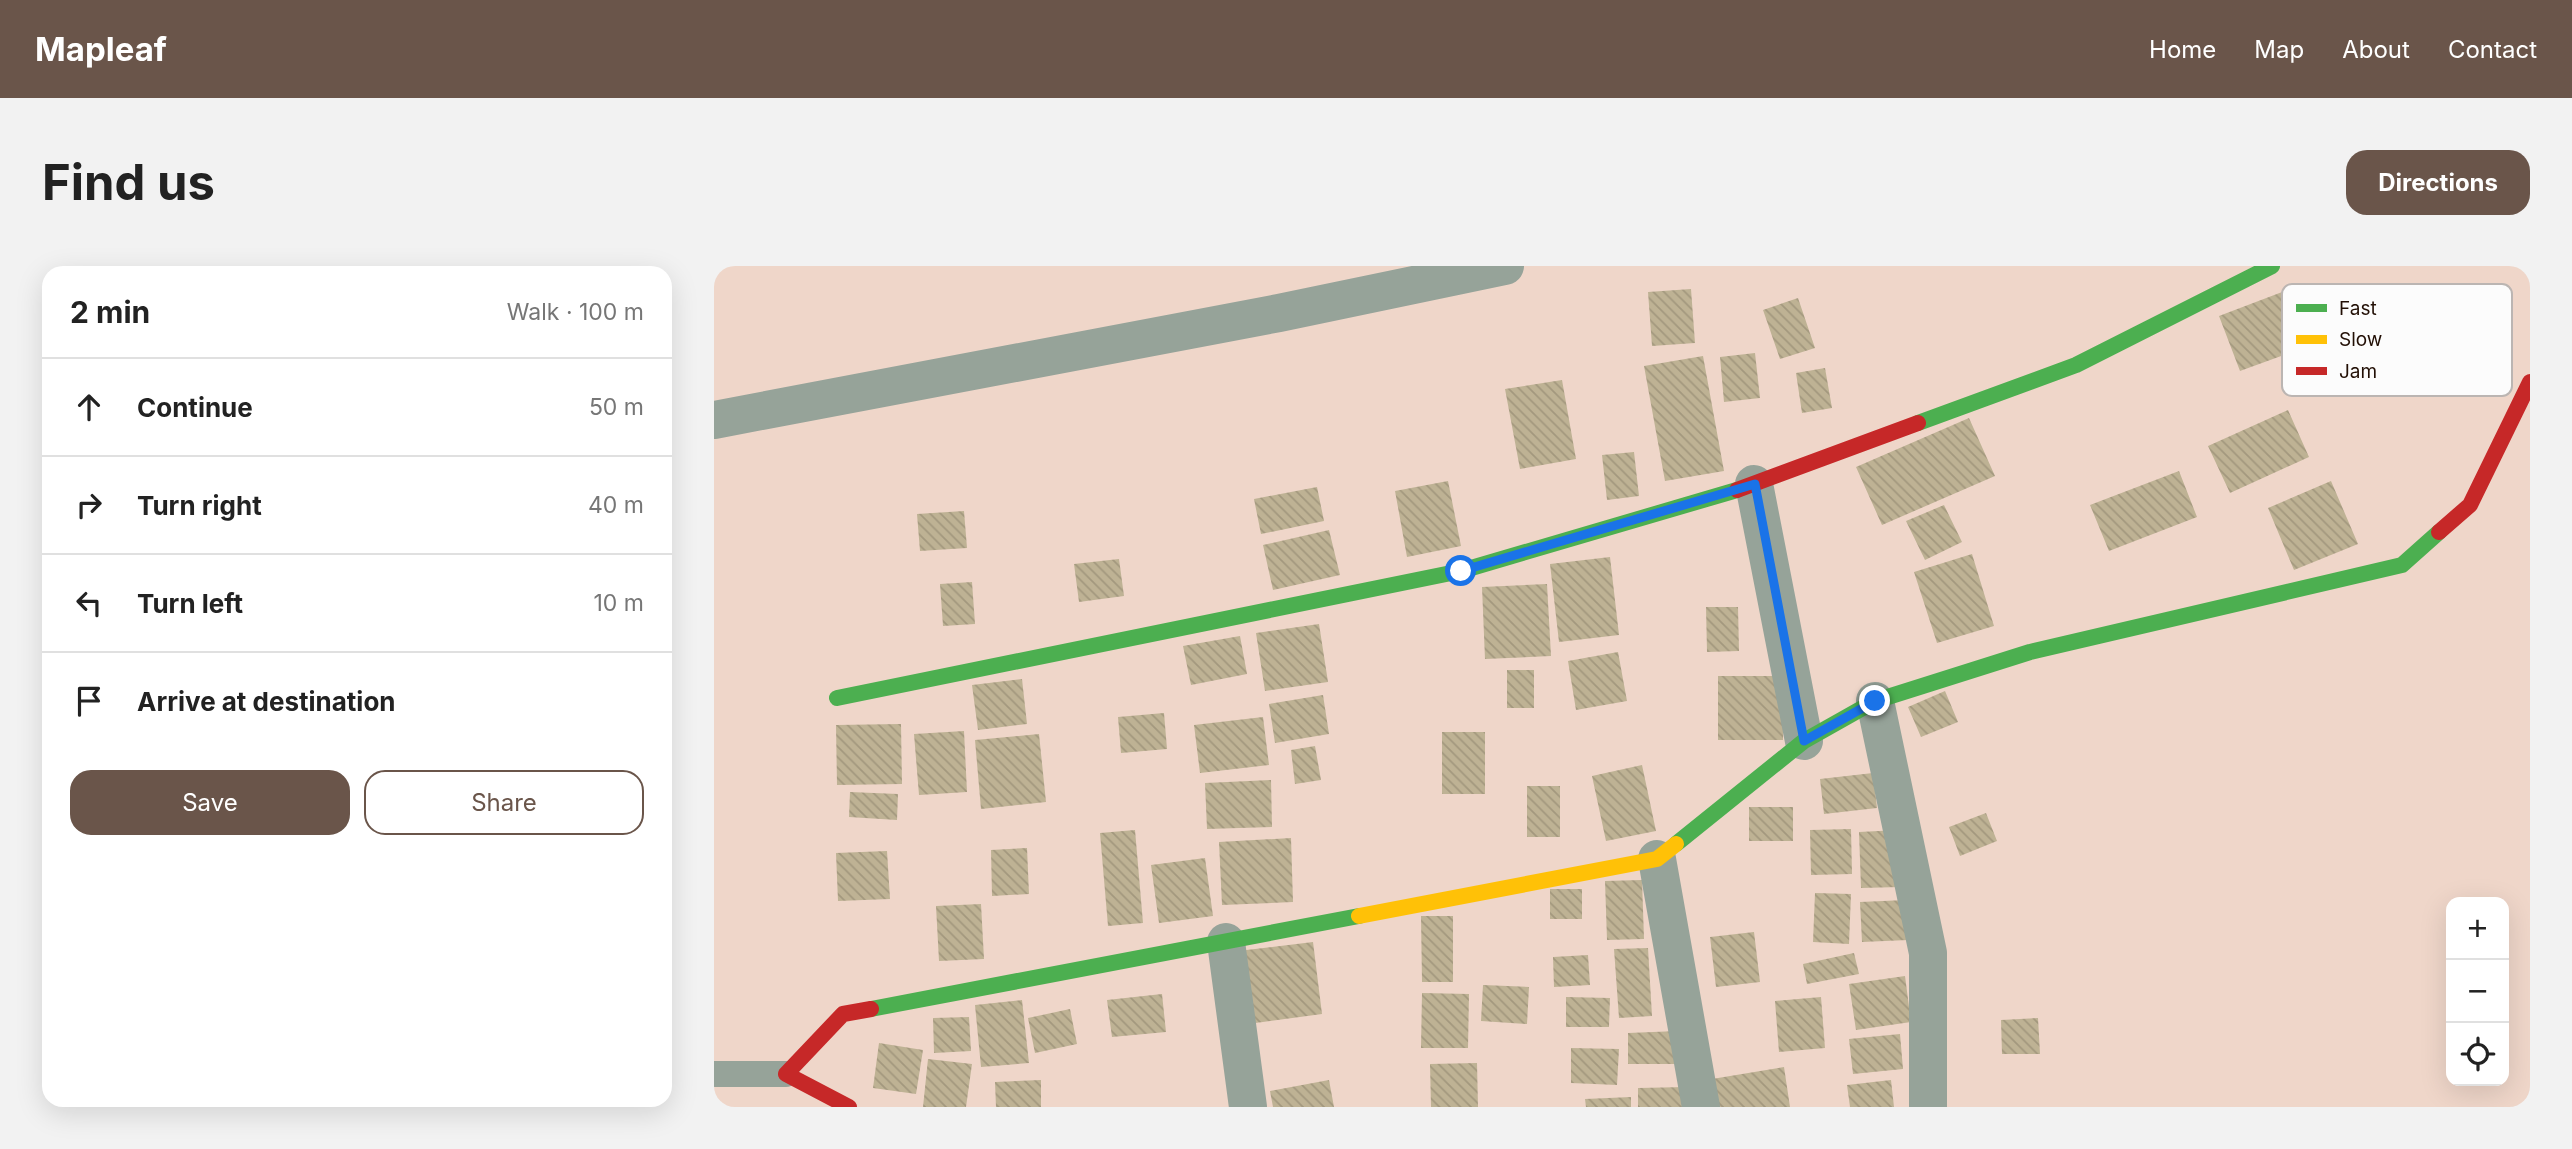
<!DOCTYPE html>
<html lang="en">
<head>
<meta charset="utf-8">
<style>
	:root { --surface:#fff; --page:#f2f2f2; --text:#222; --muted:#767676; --line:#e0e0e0; --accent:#6a554a }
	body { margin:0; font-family:Inter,sans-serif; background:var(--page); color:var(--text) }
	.controls { position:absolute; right:21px; bottom:21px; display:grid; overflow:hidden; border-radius:14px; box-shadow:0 7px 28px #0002 }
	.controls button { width:63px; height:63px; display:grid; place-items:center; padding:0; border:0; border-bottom:2px solid var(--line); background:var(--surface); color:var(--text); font:35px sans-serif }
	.stop { position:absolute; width:21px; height:21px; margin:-16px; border:5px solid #1a73e8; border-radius:50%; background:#fff }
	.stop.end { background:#1a73e8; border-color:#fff; box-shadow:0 2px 7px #0008 }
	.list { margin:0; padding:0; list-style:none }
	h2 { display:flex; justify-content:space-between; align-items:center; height:91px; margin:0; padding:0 28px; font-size:30px }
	h2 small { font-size:23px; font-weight:400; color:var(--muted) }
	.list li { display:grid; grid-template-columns:46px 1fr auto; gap:21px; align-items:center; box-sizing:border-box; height:98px; padding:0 28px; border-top:2px solid var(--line) }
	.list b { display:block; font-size:26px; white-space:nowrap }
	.list em { font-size:23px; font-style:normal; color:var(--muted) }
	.actions { display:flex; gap:14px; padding:21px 28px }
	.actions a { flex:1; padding:16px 0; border:2px solid var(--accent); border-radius:21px; text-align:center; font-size:24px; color:var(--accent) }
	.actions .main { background:var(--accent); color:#fff }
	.icon { flex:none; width:38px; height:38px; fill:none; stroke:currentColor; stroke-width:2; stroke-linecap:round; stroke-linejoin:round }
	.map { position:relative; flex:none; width:1816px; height:841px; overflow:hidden; border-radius:21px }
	header { display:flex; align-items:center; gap:42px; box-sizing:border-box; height:98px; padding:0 35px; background:var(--accent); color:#fff }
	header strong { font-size:33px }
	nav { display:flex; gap:38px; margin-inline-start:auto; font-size:24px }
	.intro { display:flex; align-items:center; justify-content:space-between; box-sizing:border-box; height:168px; padding:0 42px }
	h1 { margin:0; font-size:49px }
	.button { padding:18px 32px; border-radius:21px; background:var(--accent); color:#fff; font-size:24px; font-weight:700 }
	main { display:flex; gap:42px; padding:0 42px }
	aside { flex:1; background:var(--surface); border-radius:21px; box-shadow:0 7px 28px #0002 }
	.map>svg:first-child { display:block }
	.building { fill:url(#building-back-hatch) }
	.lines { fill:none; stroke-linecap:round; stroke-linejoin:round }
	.lane { stroke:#96a399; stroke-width:26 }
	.street { stroke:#96a399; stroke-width:38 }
	.fast { stroke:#4caf50; stroke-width:16 }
	.slow { stroke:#ffc107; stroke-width:16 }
	.jam { stroke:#c62828; stroke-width:16 }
	.route { stroke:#1a73e8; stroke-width:9 }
	.key { fill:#fcfcfc; stroke:#bbb5b2; stroke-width:2 }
	.key-label { font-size:19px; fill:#220f05 }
</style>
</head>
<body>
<header>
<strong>Mapleaf</strong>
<nav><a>Home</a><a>Map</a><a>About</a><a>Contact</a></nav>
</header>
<div class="intro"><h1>Find us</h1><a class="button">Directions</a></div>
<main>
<aside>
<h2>2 min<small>Walk · 100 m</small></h2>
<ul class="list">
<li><svg class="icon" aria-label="ahead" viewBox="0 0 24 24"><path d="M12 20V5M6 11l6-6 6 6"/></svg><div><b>Continue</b></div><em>50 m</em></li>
<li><svg class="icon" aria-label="right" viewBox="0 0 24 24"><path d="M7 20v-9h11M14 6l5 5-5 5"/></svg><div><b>Turn right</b></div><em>40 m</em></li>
<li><svg class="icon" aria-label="left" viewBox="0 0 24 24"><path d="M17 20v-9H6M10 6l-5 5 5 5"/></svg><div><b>Turn left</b></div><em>10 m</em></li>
<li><svg class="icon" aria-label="arrive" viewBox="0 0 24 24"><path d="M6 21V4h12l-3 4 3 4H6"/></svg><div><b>Arrive at destination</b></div></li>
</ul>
<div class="actions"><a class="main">Save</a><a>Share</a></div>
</aside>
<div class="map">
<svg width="1816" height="841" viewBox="0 0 1816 841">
	<defs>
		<pattern id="building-back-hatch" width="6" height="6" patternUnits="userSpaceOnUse" patternTransform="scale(1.75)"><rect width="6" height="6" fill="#beb294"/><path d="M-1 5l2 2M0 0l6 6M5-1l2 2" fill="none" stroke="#a3987e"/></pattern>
	</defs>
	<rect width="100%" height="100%" fill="#efd6c9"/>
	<path class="building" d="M977,23L981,77L938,80L934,26Z
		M1576,23L1597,79L1526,105L1505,50Z
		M1084,32L1101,82L1066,93L1049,44Z
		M1041,87L1046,132L1010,136L1006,91Z
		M989,90L1010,205L951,215L930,100Z
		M1111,102L1118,142L1088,147L1082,107Z
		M848,114L862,193L806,203L791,123Z
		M1574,144L1595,191L1516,227L1494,180Z
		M1255,152L1281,210L1168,259L1142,201Z
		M920,186L925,230L893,234L888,189Z
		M1465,205L1483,251L1395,285L1376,239Z
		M734,215L747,280L693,291L681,225Z
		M1617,215L1644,278L1580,304L1554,242Z
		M603,221L610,255L547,268L540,233Z
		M1230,239L1248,276L1211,294L1192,255Z
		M250,245L253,282L206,285L203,248Z
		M615,264L626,309L559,324L549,279Z
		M1258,288L1280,360L1223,377L1200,306Z
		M896,291L905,369L845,376L836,298Z
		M405,293L410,330L365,336L360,298Z
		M258,316L261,358L229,360L226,318Z
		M833,318L837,390L771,393L768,321Z
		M992,341H1024L1025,385L993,386Z
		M605,358L614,416L551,425L542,367Z
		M526,370L533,408L477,419L469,380Z
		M904,386L913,435L862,444L854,395Z
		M793,404H820V442H793Z
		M1004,410H1069V474H1004Z
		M308,413L313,458L264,464L258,419Z
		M1231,425L1244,456L1207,471L1194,441Z
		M609,429L615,468L561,477L555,438Z
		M450,447L453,483L407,487L404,451Z
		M549,451L555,499L486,507L480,459Z
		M187,458L188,518L123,519L122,459Z
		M250,465L253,526L205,529L200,468Z
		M728,466H771V528H728Z
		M325,468L332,536L267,543L261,474Z
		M601,480L607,514L581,518L577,484Z
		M928,499L942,565L892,575L878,510Z
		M1159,507L1163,542L1110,548L1106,513Z
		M557,514L558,561L493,563L491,517Z
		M813,520H846V571H813Z
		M136,526L184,528L183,554L135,551Z
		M1035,541H1079V575H1035Z
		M1272,547L1283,575L1246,590L1235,561Z
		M1137,563L1138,608L1097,609L1096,564Z
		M421,564L429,657L394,660L386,567Z
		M1185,564L1186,621L1147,622L1145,566Z
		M577,572L579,636L508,639L505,576Z
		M313,582L315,628L278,630L277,584Z
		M173,585L176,633L124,635L122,587Z
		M491,592L499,650L445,657L437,599Z
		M928,614L930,673L893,674L891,615Z
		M836,623H868V653H836Z
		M1101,627L1137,628L1135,678L1099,676Z
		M1192,634L1194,674L1148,676L1146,636Z
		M267,638L270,693L225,695L222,640Z
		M707,650H739V716H708Z
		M1040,666L1046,716L1002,721L996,671Z
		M599,676L608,748L534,758L524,685Z
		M934,682L938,750L905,752L900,683Z
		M1140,687L1145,708L1093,718L1089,698Z
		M874,689L876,719L840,721L839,691Z
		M1191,710L1197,756L1142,764L1135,718Z
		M769,719L815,721L813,758L767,755Z
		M708,727L755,728L754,782H707Z
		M448,728L452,766L398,771L393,734Z
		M852,731L896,732L895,761H852Z
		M1107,731L1111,782L1065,786L1061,735Z
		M308,734L315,797L267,801L261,739Z
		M356,743L363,778L321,787L314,752Z
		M255,751L257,785L220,787L219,752Z
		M1324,752L1326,788H1288L1287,754Z
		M964,765V798H914V767Z
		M1186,768L1189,803L1139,808L1135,773Z
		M165,777L209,784L202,828L159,822Z
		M857,782L905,783L903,819L857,817Z
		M214,793L258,798L252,841H209Z
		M763,797L764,841H717L716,798Z
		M1070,801L1076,841H1002L998,813Z
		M327,814V841H282L281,816Z
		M615,814L620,841H559L556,825Z
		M1177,814L1180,841H1136L1133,819Z
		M972,821L973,841H924V822Z
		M917,831V841H872L871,833Z"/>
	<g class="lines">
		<path class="lane" d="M0,808H72"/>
		<path class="street" d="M0,154L565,47L791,0
			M1040,218L1090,475
			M1161,435L1214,687V841
			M943,593L987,841
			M512,676L534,841"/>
		<path class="fast" d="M1204,157L1362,99L1558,0
			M123,432L747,305L1023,224
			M962,578L1090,475L1161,435L1316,386L1688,299L1725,266
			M157,743L645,650"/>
		<path class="slow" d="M645,650L943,593L962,578"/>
		<path class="jam" d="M1023,224L1204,157
			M1725,266L1756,239L1816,116
			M135,841L72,808L129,748L157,743"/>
	</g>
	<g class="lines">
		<path class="route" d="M747,305L1041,218L1090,475L1161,435"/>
	</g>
	<rect x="1568" y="18" width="230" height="112" rx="10" class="key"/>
	<rect x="1582" y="38" width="31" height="8" fill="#4caf50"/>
	<rect x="1582" y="69" width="31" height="9" fill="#ffc107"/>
	<rect x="1582" y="101" width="31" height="8" fill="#c62828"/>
	<g class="key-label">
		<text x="1625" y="49">Fast</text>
		<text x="1625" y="80">Slow</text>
		<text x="1625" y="112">Jam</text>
	</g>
</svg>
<div class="controls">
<button>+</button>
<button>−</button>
<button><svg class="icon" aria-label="locate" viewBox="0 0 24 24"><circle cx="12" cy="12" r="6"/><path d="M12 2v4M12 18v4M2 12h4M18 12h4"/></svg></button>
</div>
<div class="stop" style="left:747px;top:305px"></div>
<div class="stop end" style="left:1161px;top:435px"></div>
</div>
</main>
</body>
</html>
